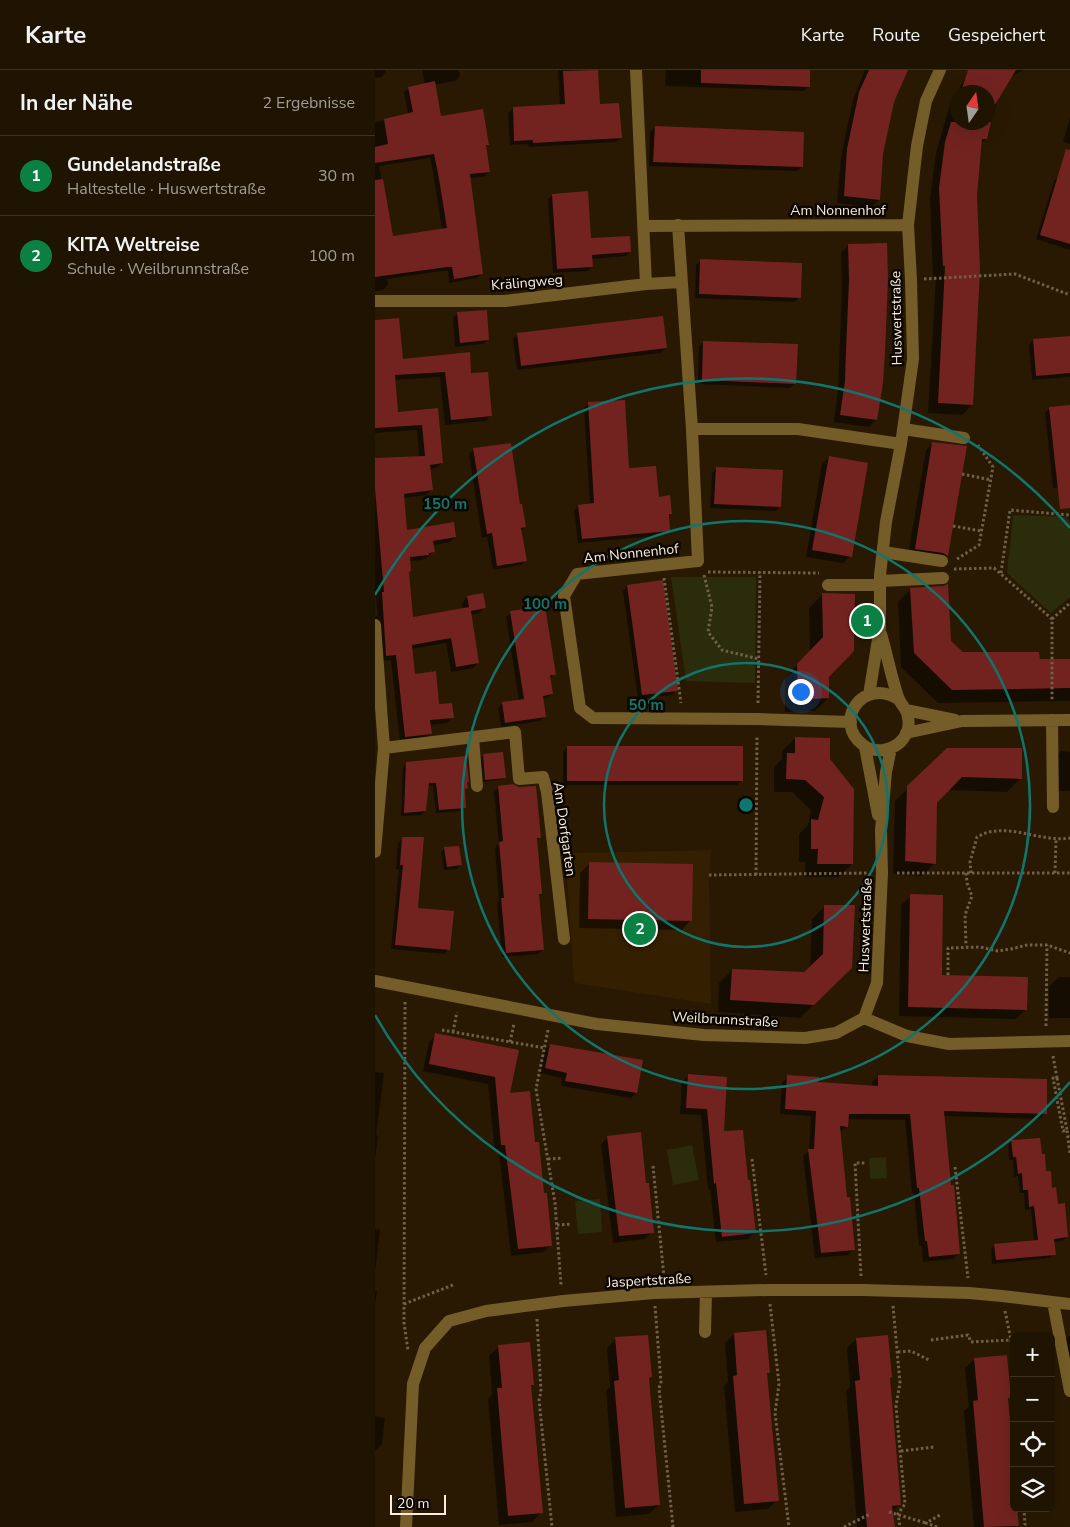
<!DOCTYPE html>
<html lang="de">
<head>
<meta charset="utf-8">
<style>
	:root { --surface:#1f1302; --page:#2c2011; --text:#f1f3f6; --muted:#a19e99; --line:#3c3224; --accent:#0b8043 }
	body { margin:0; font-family:"Nunito Sans",sans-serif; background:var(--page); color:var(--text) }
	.controls { position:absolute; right:15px; bottom:15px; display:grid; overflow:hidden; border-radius:8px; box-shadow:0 5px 20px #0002 }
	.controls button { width:45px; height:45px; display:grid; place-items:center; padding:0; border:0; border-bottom:1px solid var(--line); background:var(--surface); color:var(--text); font:25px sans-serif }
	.compass { position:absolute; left:575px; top:15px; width:45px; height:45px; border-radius:50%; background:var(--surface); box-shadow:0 5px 20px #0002; rotate:13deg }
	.scale { position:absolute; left:15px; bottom:12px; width:56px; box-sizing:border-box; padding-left:5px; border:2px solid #f9eddf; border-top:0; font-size:14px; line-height:18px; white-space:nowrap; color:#f9eddf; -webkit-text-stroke:4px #0c0601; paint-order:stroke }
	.you { position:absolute; left:425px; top:621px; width:18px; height:18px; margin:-12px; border:4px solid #fff; border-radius:50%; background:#1a73e8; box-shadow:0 0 0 8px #1a73e833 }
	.badge { display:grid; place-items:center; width:32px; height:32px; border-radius:50%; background:var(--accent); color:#fff; font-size:16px; font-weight:700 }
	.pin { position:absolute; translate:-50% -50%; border:2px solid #fff; box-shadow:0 1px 5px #0006 }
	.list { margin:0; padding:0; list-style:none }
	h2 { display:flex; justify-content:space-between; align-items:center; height:65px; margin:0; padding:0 20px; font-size:21px }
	h2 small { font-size:16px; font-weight:400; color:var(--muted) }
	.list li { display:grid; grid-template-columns:32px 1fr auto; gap:15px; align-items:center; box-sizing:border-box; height:80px; padding:0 20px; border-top:1px solid var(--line) }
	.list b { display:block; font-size:19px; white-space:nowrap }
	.list p { margin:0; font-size:16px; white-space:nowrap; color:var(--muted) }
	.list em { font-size:16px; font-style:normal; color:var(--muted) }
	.icon { flex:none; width:28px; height:28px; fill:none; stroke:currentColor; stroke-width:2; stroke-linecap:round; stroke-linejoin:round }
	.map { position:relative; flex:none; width:695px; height:1457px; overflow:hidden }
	header { display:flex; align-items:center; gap:30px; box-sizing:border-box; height:70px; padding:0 25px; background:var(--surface); border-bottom:1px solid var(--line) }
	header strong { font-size:24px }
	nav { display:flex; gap:28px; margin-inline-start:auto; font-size:18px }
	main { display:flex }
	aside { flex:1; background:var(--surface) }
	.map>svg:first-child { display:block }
	.built { fill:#341f00 }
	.green { fill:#2b2c0b }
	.shadow { fill:#0007; fill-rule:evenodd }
	.building { fill:#72231f }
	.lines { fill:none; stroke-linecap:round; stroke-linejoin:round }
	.path { stroke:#6e604c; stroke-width:3; stroke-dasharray:2.5 2.5; stroke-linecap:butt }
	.minor { stroke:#745d28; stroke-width:12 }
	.ring { fill:none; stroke:#0f766e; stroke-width:2.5 }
	.labels { text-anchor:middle; stroke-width:5; stroke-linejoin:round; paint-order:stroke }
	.street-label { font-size:14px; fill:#f9eddf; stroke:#0c0601 }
	.centre { fill:#0f766e; stroke:#0c0601; stroke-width:2.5 }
	.ring-label { font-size:15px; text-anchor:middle; font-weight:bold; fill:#0f766e; stroke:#0c0601; stroke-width:5; stroke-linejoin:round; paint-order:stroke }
</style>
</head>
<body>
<header>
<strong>Karte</strong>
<nav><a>Karte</a><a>Route</a><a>Gespeichert</a></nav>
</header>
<main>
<aside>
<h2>In der Nähe<small>2 Ergebnisse</small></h2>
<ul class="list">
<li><span class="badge">1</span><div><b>Gundelandstraße</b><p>Haltestelle · Huswertstraße</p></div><em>30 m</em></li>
<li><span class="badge">2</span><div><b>KITA Weltreise</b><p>Schule · Weilbrunnstraße</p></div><em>100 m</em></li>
</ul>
</aside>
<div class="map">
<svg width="695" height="1457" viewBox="0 0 695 1457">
	<rect width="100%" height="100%" fill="#291902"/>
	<path class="built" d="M336,780L334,805L336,934L199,913L191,792L198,783Z"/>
	<path class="green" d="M638,445L690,447L695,452V527L676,543L632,503Z
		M296,507H381L380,613L311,611Z
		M317,1075L324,1110L298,1115L292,1080Z
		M511,1087L512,1108L495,1109L494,1088Z
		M225,1129L227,1162L203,1164L200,1131Z"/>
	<path class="shadow" d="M0,0H10L11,2L6,7L0,8Z
		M47,0H84L85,6L80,11L59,15L65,47L113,74L110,77L114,102L109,107L95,108L107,204L102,208L74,213L73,201H67L12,209L13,215L8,220L0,221V52L23,48L33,44L29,22L34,18L50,15ZM55,88L59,108L67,160L17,167L4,96Z
		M183,0H222L223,36L245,68L241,72L154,77L153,74L135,75L133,43L138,38L185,36Z
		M291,0H434V16L429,21L290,16Z
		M490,0H531L518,32L507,83L504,130L497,137L462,133L466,87L478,30Z
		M597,0H648L634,8L623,28L611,69L605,74L601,125L597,335L587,345L553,343L561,206H558L555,129L561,83L574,38L588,12ZM582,22H612V52H582Z
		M695,48V74L688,72Z
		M280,58L427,97L422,101L274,96L275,62Z
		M684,106L695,110V180L661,169L679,111Z
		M177,125L215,170L255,182L251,186L216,189L217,196L213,201L178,203L173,129Z
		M473,175L501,350L494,357L459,352L463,319L467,218L466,183Z
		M325,191L424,227L420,232L320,228L321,195Z
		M82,244L113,270L108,274L80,277L78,248Z
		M0,251L27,290L95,305L116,345L111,351L70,355L65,307L19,310L22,344L62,339L67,393L61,398L54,399L56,420L51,425L28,428L31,461L80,467L75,472L58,475L59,481L53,487L47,490L34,491L33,503L37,548L88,540L87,533L92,527L110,537L104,543L95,545L103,593L98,598L76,602L71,573L36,579L39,605L63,636L77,648L72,653L54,655L55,664L50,669L25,672L16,590L5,591L0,555V546L3,545L0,520V390L44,387L42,360L0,363Z
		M143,264L291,278L286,283L142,300L138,269Z
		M695,267V307L657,310L654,275L658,270Z
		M329,272L420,313L415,318L323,314L324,276Z
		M214,333L253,399L296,443L293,447L294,461L289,465L203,473L199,440L204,436L215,435L209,338Z
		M695,336V416L678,418L670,343L674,339Z
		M558,373L590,377L572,486L565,493L533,485L551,380Z
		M98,380L144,436L150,457L146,461L150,490L146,495L118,500L112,467L107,468L94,384Z
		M454,387L475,486L468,493L431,487L447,394Z
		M342,398L405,437L400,441L335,438L337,403Z
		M253,516L301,620L297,625L263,629L248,521Z
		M536,519L575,571L587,584L663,590H695V631L563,633L526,597L523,532Z
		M447,525L453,628L440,641L410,642V608L435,582L434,538Z
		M135,543L179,604L174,609L177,624L172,628L167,629L170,646L165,651L126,657L123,638L128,633L144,631L131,547Z
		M420,668L454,689L477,794L464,807H430V792H424V764L433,755L436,740L417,722H399V697L407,689V681Z
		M192,677L367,710L362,715H188V682Z
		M572,680L645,709L632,722L573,720L561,733L560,793L547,806L518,804L520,731Z
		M686,681L695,682V721H677V691Z
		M127,684L130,707L128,709L108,712L106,688L108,686Z
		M32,694L91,718L88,721L90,738L86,741L61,743L58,716H52L50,741L46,745L26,746L28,697Z
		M124,717L165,768L161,771L166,824L163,826L168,880L163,884L127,887L122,834L124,831L120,778L124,774L119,722Z
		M28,768L42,839L74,879L69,884L16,879L24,799H21L23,773Z
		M70,778L85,795L82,799L69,800L66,782Z
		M214,794L316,850L307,860L204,858L205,803Z
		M536,826L565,907L651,939L641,949L524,946L526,835Z
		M450,836L476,898L425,948L343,942L344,913L357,900L430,903L435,898L437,849Z
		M684,907H695V948H674V916Z
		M61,965L142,981L134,1025L159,1074L176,1175L169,1182L136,1186L124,1082H120L113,1014L48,1001L54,972Z
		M175,975L266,991L261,1023L256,1028L186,1016L187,1008L165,1003L170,980Z
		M0,1002L9,1003L1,1065L3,1066L0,1090Z
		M314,1005L347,1063L379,1163L373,1169L341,1172L335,1119H333L326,1045L305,1044L307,1012Z
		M413,1007L442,1013L497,1017V1012L503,1007L670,1044L664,1049L568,1046L575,1116L584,1184L578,1189L548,1192L547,1176H544L539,1123H537L530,1050L473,1049L472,1056L465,1062L471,1128L479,1179L473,1185L440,1188L428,1086L434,1081L436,1046L405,1044L407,1012Z
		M233,1067L270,1115L277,1162L270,1169L238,1173L226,1074Z
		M637,1071L670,1102L692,1167L688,1171L678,1172L679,1184L675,1188L617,1194L616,1179L620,1175L659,1172L656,1139L650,1140L649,1123H645L643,1106L639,1107L638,1090H634L633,1075Z
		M0,1159L5,1160L0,1202Z
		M0,1221H2L0,1235Z
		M359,1264L394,1302L391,1305L402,1430L393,1439L360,1442L349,1316L353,1312L350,1273Z
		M695,1265V1303L689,1271Z
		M241,1269L275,1307L273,1309L284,1435L274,1444L241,1447L231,1321L235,1317L232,1278Z
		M481,1269L513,1310L524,1435L517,1442L518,1457H480L482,1455L471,1321L475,1317L472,1278Z
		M123,1277L158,1315L155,1317L166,1442L157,1452L124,1455L113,1329L117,1324L114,1286Z
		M600,1289L634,1327L632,1330L639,1438L642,1455L641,1457H599L589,1341L594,1337L590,1298Z
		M0,1346L10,1348L7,1374L0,1381Z"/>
	<path class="building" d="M223,0L225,34L244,33L247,68L158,73V70L139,71L138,37L190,34L188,1Z
		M326,0H435V17L326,13Z
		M494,0H533L519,32L508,84L505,130L469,126L472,79L484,22Z
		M593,0H641L612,48V22H586Z
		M60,11L66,46L108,39L114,75H111L115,102L95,104L108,204L79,209L77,197H72L0,207V110L8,109L18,166L72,158L63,103L59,84L0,93V77L13,74L9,49L38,42L33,17Z
		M576,52H616L612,69H607L602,125L605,200L598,335L563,333L570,196H568L564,118L570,72Z
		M280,56L429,62L428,97L278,92Z
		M691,79L695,80V174L665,165Z
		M213,121L216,168L255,166L256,182L217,185L218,197L182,199L177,124Z
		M512,173L513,209L510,283L508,313L502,350L465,345L470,311L471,281L474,210L473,174Z
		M325,189L427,193L426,228L324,224Z
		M112,240L114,270L85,273L82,242Z
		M288,246L292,278L146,296L142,263Z
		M24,248L28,289L95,282L96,303L113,302L117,346L76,350L70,302L20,305L23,342L63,338L68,393L55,395L58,420L29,424L32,460L79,452L81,467L58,471L60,482L54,483V485L35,487L36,501L34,502L38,547L94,537L92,526L108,523L111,538L96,541L104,593L81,597L76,568L37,575L40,604L61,601L64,634L77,633L79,648L55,650L57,664L30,667L21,585L11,586L7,522H9L0,419V388L50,386L47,355L0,358V250Z
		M695,266V303L661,306L658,269Z
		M328,271L423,274L421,314L327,310Z
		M250,330L254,398L281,396L284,427L295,425L297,444H294L295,461L207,469L203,435L219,433L213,332Z
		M695,335V438L685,439L674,337Z
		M557,372L592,376L573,486L568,483L540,479Z
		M136,373L145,434H147L151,457L146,458L152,491L122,496L117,463L112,464L98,378Z
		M454,386L493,393L477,487L437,480Z
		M341,397L408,400L406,437L339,434Z
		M288,510L303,621L267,625L252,515Z
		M573,514L576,571L588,582H664L665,589H695V618L577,620L539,583L535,518L568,516Z
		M447,523L480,524L479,581L454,607V628L423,630L422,594L448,567Z
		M170,536L181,605H175L178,624L168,626L171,647L130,653L127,632L149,629L135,541Z
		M420,667L455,668V689L479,719L478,794H442L443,779H436V749L443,750L449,727L430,710L411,709L412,683H420Z
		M192,676H368V711H192Z
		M572,678H647V709L587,707L562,733L561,794L530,791L532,716Z
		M128,682L131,708L110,710L108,684Z
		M91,686L94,712H92L93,718L90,719L91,738L64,740L61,713H54L51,741L29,743L31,692Z
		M138,714L144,717L161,716L166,768H162L167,824H164L169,880L131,883L126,828H129L124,772L128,771L123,716Z
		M27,767H49L43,838L79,841L75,880L20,875L28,795H25Z
		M84,776L87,795L72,797L69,777Z
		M214,792L318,794L317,851L213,849Z
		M535,824L568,825L567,905L653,907L652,940L533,937Z
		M449,835H480L477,898L439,935L355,930L357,899L429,902L448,884Z
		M60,963L144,980L135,1023L155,1021L160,1072H164L169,1123H172L177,1176L143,1179L130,1075H126L120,1007L54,994Z
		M175,974L268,990L262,1023L190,1011L192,1003L170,998Z
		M313,1004L352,1007L349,1061L368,1060L373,1110H375L381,1163L347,1167L341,1113L339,1114L332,1039L311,1038Z
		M412,1005L444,1007L443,1012L503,1016V1005L672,1009V1044L569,1041L576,1115H579L585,1184L554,1187L552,1171H550L544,1118H542L535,1044H474L473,1057L465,1056L472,1127H475L480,1180L446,1183L433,1079H439L441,1041L410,1039Z
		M266,1062L271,1113H274L279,1163L244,1166L232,1066Z
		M665,1068L667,1084H670L671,1101H676L677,1118L681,1117L683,1134L690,1133L693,1167L679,1169L681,1185L621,1190L619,1174L663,1170L659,1136L654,1137L653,1120H648L647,1103L643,1104L641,1087H638L636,1070Z
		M391,1260L395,1303H392L404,1431L369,1434L358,1306L362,1305L359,1263Z
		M273,1265L277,1307L274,1308L285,1435L250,1438L239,1311L244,1310L240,1267Z
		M513,1265L517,1307L515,1308L526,1435L517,1436L520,1457H492L480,1311L485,1310L481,1268Z
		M155,1272L159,1315H156L168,1443L133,1446L122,1318H127L123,1275Z
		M632,1285L636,1328H633L639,1397V1438H642L644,1456L609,1457L598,1331L603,1330L599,1288Z"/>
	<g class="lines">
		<path class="path" d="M549,209L640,204L695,225
			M587,404L616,410
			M578,456L606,461
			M582,489L604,475L618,397L603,375
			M579,499L619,498L677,549V631
			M333,502L444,503
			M626,503L635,440L695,445
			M329,505L337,537L333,562L347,580L384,589
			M289,508L306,633
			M677,549L695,533
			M383,633L385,502
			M522,803H695
			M591,803L592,813L597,826L590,845L591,876
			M596,803L595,792L602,767C631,750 664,773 695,768
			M680,803L681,769
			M334,805L494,803
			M381,805L382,665
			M573,905V878L605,877L623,881L636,879L652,875H672L695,883
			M30,932L29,1253L33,1280
			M671,956L672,875
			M67,960L170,978
			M173,960L161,1019L180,1133L186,1215
			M78,962L82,942
			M135,972L139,954
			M678,986L682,1008H678L688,1061L692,1060L695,1084
			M682,1008L692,1060
			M173,1089L188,1088
			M377,1089L391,1205
			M278,1096L289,1207
			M580,1097L593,1208
			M182,1155L197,1154
			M486,1206L480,1093H491
			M29,1234L78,1215
			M395,1234L404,1314L400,1343L414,1457
			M280,1236L286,1312L284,1318L298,1457
			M518,1236L525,1313L521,1336L530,1434L523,1444L525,1457
			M630,1241L636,1270L639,1304
			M162,1249L166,1322L164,1330L177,1457
			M556,1270L593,1265L596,1272L636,1270
			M523,1282L536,1281L554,1290
			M526,1381L559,1377
			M649,1438L650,1455L649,1457
			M514,1442L551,1453
			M469,1457L495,1444
			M562,1457L551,1453L565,1445"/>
		<path class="minor" d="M261,0L271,214
			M303,155L317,359L323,491L202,504L189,526L205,638L218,648L382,649L476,652
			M269,156L533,155
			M0,231H130L271,214L306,212
			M317,359H423L526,374
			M528,359L589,368
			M508,482L567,491
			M505,511L568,508
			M453,515H505
			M0,555L9,678L0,782
			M506,564C512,584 516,606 523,627C525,634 532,638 533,647C534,652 534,657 532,662C528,672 519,678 509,680C501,681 493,679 487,674C458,651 488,607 523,629
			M494,625L505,557V505L511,452L526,374L538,289L536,210L533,155L542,76L551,31L565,0
			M531,640L580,650
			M677,650L678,737
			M531,663L587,651L695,650
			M98,668L102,716
			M490,677L503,745
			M9,678L140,662L144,709L168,707L172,722L189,869
			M0,911L222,954L329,965L430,968L461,963L489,948
			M489,948L502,913L507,803L506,760L511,702L516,678
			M489,948L532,966L574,974L695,971
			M678,1232L695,1321
			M330,1262L331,1222
			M31,1457L38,1314L50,1278L74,1251L111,1241L188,1231L279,1223L393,1220H487L594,1223L627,1226L695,1234"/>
	</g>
	<g class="ring">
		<circle cx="371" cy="735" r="142"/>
		<circle cx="371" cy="735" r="284"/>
		<path d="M695 1012A426 426 0 0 1 0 945M0 525A426 426 0 0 1 695 458"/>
	</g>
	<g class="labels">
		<g class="street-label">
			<text x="463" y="145">Am Nonnenhof</text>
			<text transform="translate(152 212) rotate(-5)" y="5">Krälingweg</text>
			<text transform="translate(521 248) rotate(-91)" y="5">Huswertstraße</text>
			<text transform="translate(256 483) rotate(-6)" y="5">Am Nonnenhof</text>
			<text transform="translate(190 759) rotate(82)" y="5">Am Dorfgarten</text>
			<text transform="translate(490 855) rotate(-88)" y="5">Huswertstraße</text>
			<text transform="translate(350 949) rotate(3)" y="5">Weilbrunnstraße</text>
			<text transform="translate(274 1210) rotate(-3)" y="5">Jaspertstraße</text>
		</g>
	</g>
	<circle cx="371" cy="735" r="8" class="centre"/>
	<g class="ring-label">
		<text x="70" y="439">150 m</text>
		<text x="170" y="539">100 m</text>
		<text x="271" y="640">50 m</text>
	</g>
</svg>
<div class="controls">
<button>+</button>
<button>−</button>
<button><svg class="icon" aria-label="locate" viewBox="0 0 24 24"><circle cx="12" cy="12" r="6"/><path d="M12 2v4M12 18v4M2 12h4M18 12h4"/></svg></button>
<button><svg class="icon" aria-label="layers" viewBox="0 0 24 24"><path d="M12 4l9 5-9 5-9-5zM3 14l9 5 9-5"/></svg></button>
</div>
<svg class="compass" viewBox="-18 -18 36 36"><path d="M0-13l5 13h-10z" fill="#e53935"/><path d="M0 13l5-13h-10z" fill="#a19e99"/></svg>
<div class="scale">20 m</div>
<div class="you"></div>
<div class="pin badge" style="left:492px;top:551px">1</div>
<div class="pin badge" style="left:265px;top:859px">2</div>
</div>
</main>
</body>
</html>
